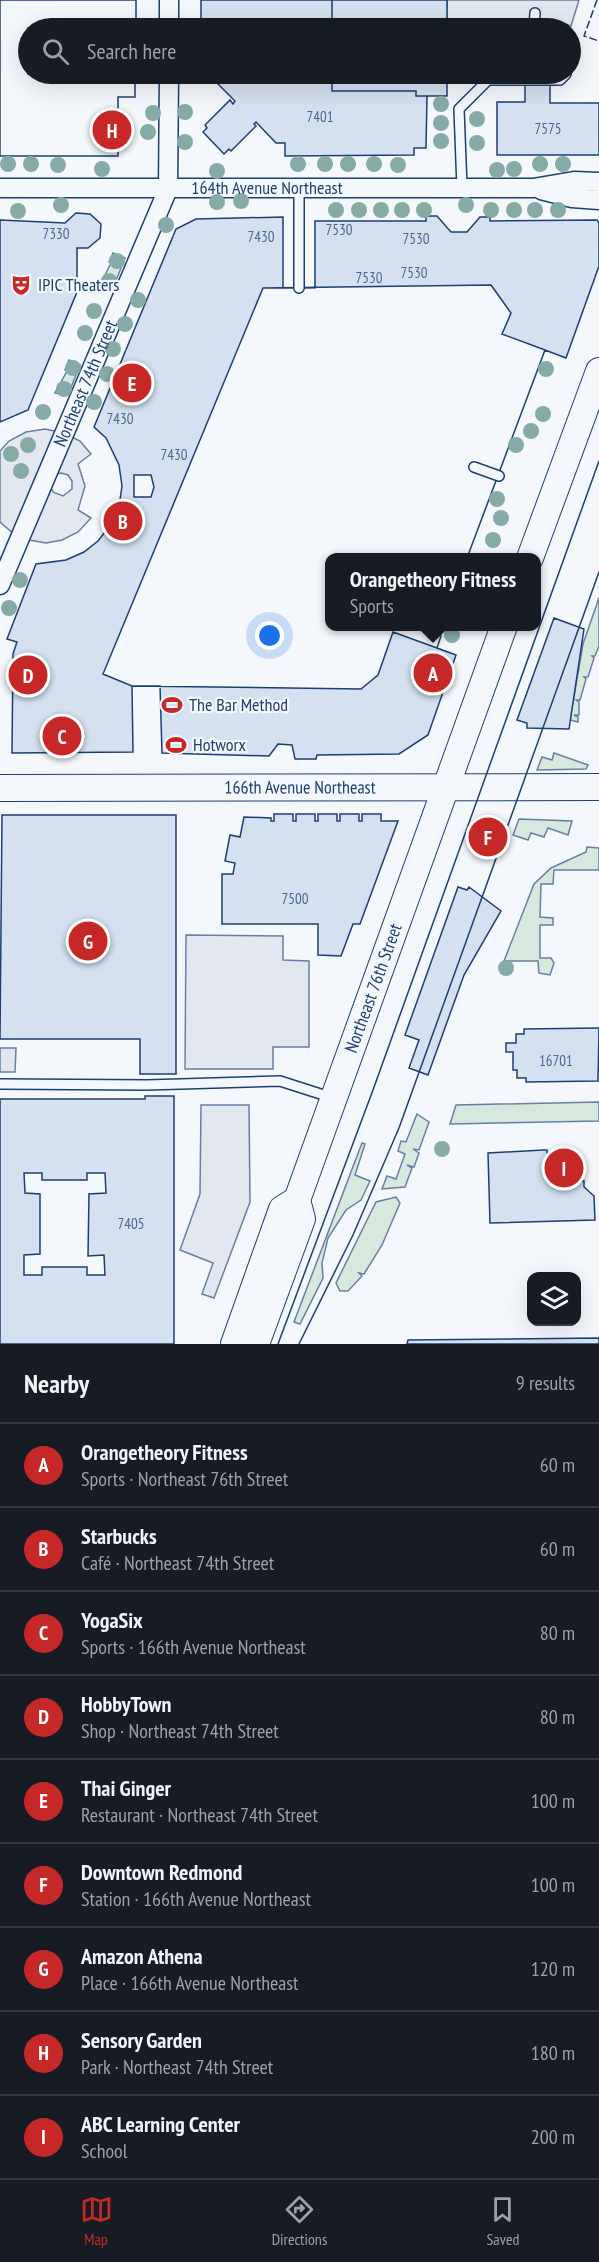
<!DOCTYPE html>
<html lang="en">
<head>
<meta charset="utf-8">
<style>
	:root { --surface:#171b24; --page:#242831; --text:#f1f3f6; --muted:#9ea1a6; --line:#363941; --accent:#c62828 }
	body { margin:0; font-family:"PT Sans Narrow",sans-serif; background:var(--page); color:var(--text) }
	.controls { position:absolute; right:18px; bottom:18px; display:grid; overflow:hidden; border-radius:12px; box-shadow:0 6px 24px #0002 }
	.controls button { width:54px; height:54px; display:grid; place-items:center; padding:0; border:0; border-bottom:2px solid var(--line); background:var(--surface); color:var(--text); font:30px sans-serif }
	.you { position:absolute; left:270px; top:636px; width:21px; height:21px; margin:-15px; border:4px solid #fff; border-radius:50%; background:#1a73e8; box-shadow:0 0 0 9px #1a73e833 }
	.badge { display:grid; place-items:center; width:39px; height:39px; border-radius:50%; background:var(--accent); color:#fff; font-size:20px; font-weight:700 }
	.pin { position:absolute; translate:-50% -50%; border:3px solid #fff; box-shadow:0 2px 6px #0006 }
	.popup { position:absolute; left:325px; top:553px; width:216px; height:78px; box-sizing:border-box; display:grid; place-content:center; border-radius:12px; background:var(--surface); filter:drop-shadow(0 2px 4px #0005); font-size:20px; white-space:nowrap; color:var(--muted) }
	.popup b { font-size:22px; color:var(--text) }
	.popup::after { content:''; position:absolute; left:50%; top:100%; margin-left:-12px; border:12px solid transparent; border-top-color:var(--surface) }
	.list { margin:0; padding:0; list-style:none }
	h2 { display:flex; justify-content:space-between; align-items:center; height:78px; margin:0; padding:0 24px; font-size:26px }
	h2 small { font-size:20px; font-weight:400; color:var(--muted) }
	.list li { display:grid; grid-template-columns:39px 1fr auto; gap:18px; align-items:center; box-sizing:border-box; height:84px; padding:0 24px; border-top:2px solid var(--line) }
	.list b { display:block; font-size:22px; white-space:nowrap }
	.list p { margin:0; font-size:20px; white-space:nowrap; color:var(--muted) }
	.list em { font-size:20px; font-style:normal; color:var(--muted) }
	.icon { flex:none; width:33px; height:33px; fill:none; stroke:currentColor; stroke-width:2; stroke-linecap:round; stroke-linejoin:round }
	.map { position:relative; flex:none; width:599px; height:1344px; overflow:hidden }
	.search { position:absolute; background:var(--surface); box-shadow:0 6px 24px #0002; left:18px; right:18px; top:18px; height:66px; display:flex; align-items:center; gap:15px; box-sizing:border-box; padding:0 21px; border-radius:33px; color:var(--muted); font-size:22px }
	.sheet { height:834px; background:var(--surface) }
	nav { display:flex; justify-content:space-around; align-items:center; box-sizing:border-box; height:84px; border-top:2px solid var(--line); background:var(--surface); font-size:16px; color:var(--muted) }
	nav a { display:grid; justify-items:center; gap:3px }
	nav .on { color:var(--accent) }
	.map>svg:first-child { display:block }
	.green { fill:#d7e8df; stroke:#687fa3; stroke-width:1.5 }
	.parking { fill:#e3e8f0; stroke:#687fa3; stroke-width:1.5; fill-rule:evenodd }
	.building { fill:#d5e0f0; stroke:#1d3f73; stroke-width:1.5; fill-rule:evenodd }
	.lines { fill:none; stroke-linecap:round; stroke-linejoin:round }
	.lane-casing { stroke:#1d3f73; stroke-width:12 }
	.street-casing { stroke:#1d3f73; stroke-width:21 }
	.secondary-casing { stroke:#1d3f73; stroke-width:28 }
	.lane { stroke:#f4f7fb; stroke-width:9 }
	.street { stroke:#f4f7fb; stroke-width:18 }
	.secondary { stroke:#f4f7fb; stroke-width:26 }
	.tram { stroke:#1d3f73; stroke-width:1.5 }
	.fence { stroke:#1d3f73; stroke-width:1.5; stroke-dasharray:8 3; stroke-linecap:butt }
	.tree { fill:#86aba6 }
	.labels { text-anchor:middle; stroke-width:4.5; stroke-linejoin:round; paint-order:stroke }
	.number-label { font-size:15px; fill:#4b6792 }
	.street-label { font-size:18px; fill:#1d3f73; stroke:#f4f7fb }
	.poi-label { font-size:18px; fill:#1d3f73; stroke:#f4f7fb; text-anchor:start }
</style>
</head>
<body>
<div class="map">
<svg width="599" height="1344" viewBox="0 0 599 1344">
	<rect width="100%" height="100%" fill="#f4f7fb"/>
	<path class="green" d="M113,253L125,258L113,288L101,283L111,263L109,262Z
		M69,360L80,365L68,395L55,393L67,371L65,370Z
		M599,598V646L595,656H592L594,658L588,677H584L586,679L580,700H576L579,702V715H574L578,717V722L570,720L583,644Z
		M554,753L588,765L586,769L537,770L542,757L552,760Z
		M519,819L572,821L568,835L548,828L544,837L531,833L528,840L513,835Z
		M587,847L599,848V870H554L553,884H541L540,917L553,918V925H540V958H551L554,963L550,975L539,973L538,961H504L534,884L551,868L586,852Z
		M599,1102V1121L450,1124L456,1105Z
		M417,1114L429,1122L419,1150L413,1149L419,1153L414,1167L407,1165L412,1168L405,1187L382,1189L387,1176L396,1179L405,1154L398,1151L401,1141L406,1142Z
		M362,1143L365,1144L355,1175L370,1181L361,1200L346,1210L328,1238L322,1263L323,1278L300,1324L294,1322Z
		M396,1197L400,1203L382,1245L364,1274L359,1273L362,1276L348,1291H340L336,1283L376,1202Z"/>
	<path class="parking" d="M447,0H579L571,26L552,19L524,28H447Z
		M45,429L64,433L80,441L91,454L78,464L85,486L78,510L91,518L78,532L62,540L46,543L29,540L14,534L0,522V451L9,441L26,432ZM61,473L68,475L72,481V489L63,496L53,492L50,486L57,474Z
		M186,935L283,936V960L309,961V1047H273V1069H185Z
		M0,1048H16L15,1072H0Z
		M201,1105H249L250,1202L214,1298L202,1294L213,1263L180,1250L200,1194Z"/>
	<path class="building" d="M0,0H136V28H28V74H135V97H118V156H0Z
		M0,0H136V28H28V74H135V97H118V156H0Z
		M201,0H332V28H201Z
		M332,0H447V28H332Z
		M215,74H332V91H416V96H427L426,148H414V155L285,156V143H276L256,122L254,124L256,126L231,151L229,149L224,154L203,132L207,128L205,125L230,100L233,104L235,101L215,81Z
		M332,74H447V96H416V91H332Z
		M525,74H550V103H599V155H497V102H525Z
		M76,213L90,214L101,224L100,238L88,248H77V292L28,410L0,422V220L65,223Z
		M426,216H437L451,232H467L480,217H490V221L597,220L599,223V266L566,358L545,350L467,558H330V626H423L422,629L441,636L437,648L456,655L428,735L399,754L317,755L316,759H295L292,745L278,744L269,756L162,753L160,686H132L133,752L12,753L13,654L17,642L7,639L36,564L66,560L84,552L98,541L112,523L119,507L122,486L119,465L106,438L94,427L176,229L196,219L283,217V288H315V221H426ZM134,475H151L154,487L151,497H134Z
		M491,285L511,313L502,334L545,350L467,558H330V626H423L422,629L441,636L437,648L393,632L378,675L361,689L132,686L103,674L263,288Z
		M554,618L584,629L569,729L527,728V723L517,720Z
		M274,814H293V821H296V814H315V821H318V814H337V821H340V814H359V821H362V814H381V821H398L360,924H353L341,956L318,955V924H222V874H233L235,863L225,861L230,835L240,837L244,817L271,818V821H274Z
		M2,815H176V1074H140V1039H0Z
		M458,887L467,890L469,887L501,911L464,975L428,1075L409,1068L419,1040L405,1035Z
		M599,1028L598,1081L526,1082V1078H517V1070H513V1052H506V1043H516V1034H524V1029Z
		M145,1096H174V1344H0V1099H145ZM24,1173H42V1180H87V1173H105L106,1193L89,1194L88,1256L104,1255L105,1275H87V1267H42V1275H24V1255L40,1254V1194L25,1193Z
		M543,1150H547V1153H572L580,1161V1181H584V1187L594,1196L595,1220L490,1223L488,1153Z
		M599,1338V1344H407L408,1340Z"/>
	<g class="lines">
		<g class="lane-casing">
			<path id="lane" d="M534,28L535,13
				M487,80H560L566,74
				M462,188L459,109L494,74
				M299,288V188
				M474,467L499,476
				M0,1084L147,1085L280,1081L333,1098"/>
		</g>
		<g class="street-casing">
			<g id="street">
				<path d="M169,28V0"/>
				<path id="s1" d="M0,188H533L574,181L599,182"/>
				<path d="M541,190L572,198L599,200"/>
				<path id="s2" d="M0,585L168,189L169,74"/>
			</g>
		</g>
		<g class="secondary-casing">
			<g id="secondary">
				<path d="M530,558L599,371"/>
				<path id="s3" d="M0,788L599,787"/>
				<path id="s4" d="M234,1344L282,1209L297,1200L504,626"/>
				<path d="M256,1344L302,1219L297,1200"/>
			</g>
		</g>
		<use href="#lane" class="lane"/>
		<use href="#street" class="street"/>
		<use href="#secondary" class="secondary"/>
		<path class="tram" d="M278,1344L373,1090L599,461
			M299,1344L353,1235L399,1128L599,572"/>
		<path class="fence" d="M597,0L584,36L599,41"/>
	</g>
	<g class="tree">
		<circle cx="441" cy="104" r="8"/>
		<circle cx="185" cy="112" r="8"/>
		<circle cx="153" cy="113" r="8"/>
		<circle cx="477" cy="119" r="8"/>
		<circle cx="441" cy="123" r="8"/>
		<circle cx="148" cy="132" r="8"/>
		<circle cx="441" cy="141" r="8"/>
		<circle cx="185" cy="142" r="8"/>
		<circle cx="477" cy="143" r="8"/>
		<circle cx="8" cy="164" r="8"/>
		<circle cx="31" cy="164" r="8"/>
		<circle cx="298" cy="164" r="8"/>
		<circle cx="325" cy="164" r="8"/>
		<circle cx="348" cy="164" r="8"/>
		<circle cx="374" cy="164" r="8"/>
		<circle cx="540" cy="164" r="8"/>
		<circle cx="563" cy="164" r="8"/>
		<circle cx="58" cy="165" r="8"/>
		<circle cx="398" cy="165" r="8"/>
		<circle cx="102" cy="169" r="8"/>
		<circle cx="514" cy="169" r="8"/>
		<circle cx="497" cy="170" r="8"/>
		<circle cx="217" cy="171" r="8"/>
		<circle cx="241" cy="201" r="8"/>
		<circle cx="217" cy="202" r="8"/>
		<circle cx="61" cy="205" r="8"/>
		<circle cx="466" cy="205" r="8"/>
		<circle cx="336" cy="210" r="8"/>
		<circle cx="359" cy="210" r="8"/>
		<circle cx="381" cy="210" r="8"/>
		<circle cx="402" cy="210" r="8"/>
		<circle cx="424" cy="210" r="8"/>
		<circle cx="491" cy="210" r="8"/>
		<circle cx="514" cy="210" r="8"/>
		<circle cx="535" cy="210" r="8"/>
		<circle cx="558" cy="210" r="8"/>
		<circle cx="18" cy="211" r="8"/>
		<circle cx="166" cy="225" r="8"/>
		<circle cx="117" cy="261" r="8"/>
		<circle cx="109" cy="281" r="8"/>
		<circle cx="138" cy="300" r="8"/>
		<circle cx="94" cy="311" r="8"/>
		<circle cx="125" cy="324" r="8"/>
		<circle cx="85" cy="333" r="8"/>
		<circle cx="113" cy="349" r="8"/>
		<circle cx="73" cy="368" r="8"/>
		<circle cx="546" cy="369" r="8"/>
		<circle cx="107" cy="374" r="8"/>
		<circle cx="64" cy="389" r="8"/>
		<circle cx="94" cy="402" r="8"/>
		<circle cx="43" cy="412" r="8"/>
		<circle cx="543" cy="414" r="8"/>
		<circle cx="531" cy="431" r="8"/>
		<circle cx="28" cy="445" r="8"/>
		<circle cx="516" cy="445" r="8"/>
		<circle cx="11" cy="454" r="8"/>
		<circle cx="21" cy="471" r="8"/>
		<circle cx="497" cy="499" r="8"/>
		<circle cx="501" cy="518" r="8"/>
		<circle cx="493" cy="540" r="8"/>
		<circle cx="20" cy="580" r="8"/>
		<circle cx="9" cy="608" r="8"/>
		<circle cx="452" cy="635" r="8"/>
		<circle cx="506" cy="968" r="8"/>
		<circle cx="442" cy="1149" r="8"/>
	</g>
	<defs>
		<g id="theatre-bare" transform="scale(1.62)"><path d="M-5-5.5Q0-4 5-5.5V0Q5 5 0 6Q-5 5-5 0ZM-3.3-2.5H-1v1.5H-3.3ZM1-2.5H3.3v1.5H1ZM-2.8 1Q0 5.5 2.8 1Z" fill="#c62828" stroke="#f4f7fb" stroke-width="2.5" paint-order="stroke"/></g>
		<g id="stadium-bare" transform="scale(1.62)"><path d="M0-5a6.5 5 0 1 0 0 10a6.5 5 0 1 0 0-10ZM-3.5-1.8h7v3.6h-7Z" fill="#c62828" stroke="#f4f7fb" stroke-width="2.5" paint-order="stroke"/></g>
	</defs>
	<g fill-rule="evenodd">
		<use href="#theatre-bare" x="21" y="285"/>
		<use href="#stadium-bare" x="172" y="705"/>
		<use href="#stadium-bare" x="176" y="745"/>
	</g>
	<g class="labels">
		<g class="number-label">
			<text x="320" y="122">7401</text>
			<text x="548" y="134">7575</text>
			<text x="339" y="235">7530</text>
			<text x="56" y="239">7330</text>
			<text x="261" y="242">7430</text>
			<text x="416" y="244">7530</text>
			<text x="414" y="278">7530</text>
			<text x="369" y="283">7530</text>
			<text x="120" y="424">7430</text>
			<text x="174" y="460">7430</text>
			<text x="295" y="904">7500</text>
			<text x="556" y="1066">16701</text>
			<text x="131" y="1229">7405</text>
		</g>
		<g class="street-label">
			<text dy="6" stroke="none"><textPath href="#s1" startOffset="267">164th Avenue Northeast</textPath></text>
			<text dy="6" stroke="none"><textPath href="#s2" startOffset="219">Northeast 74th Street</textPath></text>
			<text dy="6" stroke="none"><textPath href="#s3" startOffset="300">166th Avenue Northeast</textPath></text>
			<text dy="6" stroke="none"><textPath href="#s4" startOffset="386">Northeast 76th Street</textPath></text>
		</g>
		<g class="poi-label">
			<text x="38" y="291">IPIC Theaters</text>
			<text x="189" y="711">The Bar Method</text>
			<text x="193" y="751">Hotworx</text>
		</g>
	</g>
</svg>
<div class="controls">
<button><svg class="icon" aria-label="layers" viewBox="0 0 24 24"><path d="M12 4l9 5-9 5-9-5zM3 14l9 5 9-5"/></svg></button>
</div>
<div class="you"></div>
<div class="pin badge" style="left:433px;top:673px">A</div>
<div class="popup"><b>Orangetheory Fitness</b>Sports</div>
<div class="pin badge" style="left:123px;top:521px">B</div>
<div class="pin badge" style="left:62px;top:736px">C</div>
<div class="pin badge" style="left:28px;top:675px">D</div>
<div class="pin badge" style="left:132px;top:383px">E</div>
<div class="pin badge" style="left:488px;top:837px">F</div>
<div class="pin badge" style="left:88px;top:941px">G</div>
<div class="pin badge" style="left:112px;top:130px">H</div>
<div class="pin badge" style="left:564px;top:1168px">I</div>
<div class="search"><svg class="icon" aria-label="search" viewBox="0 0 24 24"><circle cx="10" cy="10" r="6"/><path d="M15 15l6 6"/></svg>Search here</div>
</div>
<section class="sheet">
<h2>Nearby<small>9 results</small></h2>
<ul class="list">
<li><span class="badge">A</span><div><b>Orangetheory Fitness</b><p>Sports · Northeast 76th Street</p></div><em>60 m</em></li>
<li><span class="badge">B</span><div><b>Starbucks</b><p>Café · Northeast 74th Street</p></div><em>60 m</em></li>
<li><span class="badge">C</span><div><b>YogaSix</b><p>Sports · 166th Avenue Northeast</p></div><em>80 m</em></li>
<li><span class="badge">D</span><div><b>HobbyTown</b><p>Shop · Northeast 74th Street</p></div><em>80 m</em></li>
<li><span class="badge">E</span><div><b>Thai Ginger</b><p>Restaurant · Northeast 74th Street</p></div><em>100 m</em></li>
<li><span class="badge">F</span><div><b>Downtown Redmond</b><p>Station · 166th Avenue Northeast</p></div><em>100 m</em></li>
<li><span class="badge">G</span><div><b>Amazon Athena</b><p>Place · 166th Avenue Northeast</p></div><em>120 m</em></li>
<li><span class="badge">H</span><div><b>Sensory Garden</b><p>Park · Northeast 74th Street</p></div><em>180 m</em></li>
<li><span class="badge">I</span><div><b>ABC Learning Center</b><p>School</p></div><em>200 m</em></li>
</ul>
</section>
<nav>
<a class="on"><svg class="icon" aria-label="map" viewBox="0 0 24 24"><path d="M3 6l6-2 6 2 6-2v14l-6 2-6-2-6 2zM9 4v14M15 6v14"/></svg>Map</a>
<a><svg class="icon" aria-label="directions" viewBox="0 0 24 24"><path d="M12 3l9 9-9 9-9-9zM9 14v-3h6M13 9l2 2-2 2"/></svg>Directions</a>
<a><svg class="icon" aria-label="saved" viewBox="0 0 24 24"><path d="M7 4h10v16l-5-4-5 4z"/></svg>Saved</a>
</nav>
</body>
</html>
